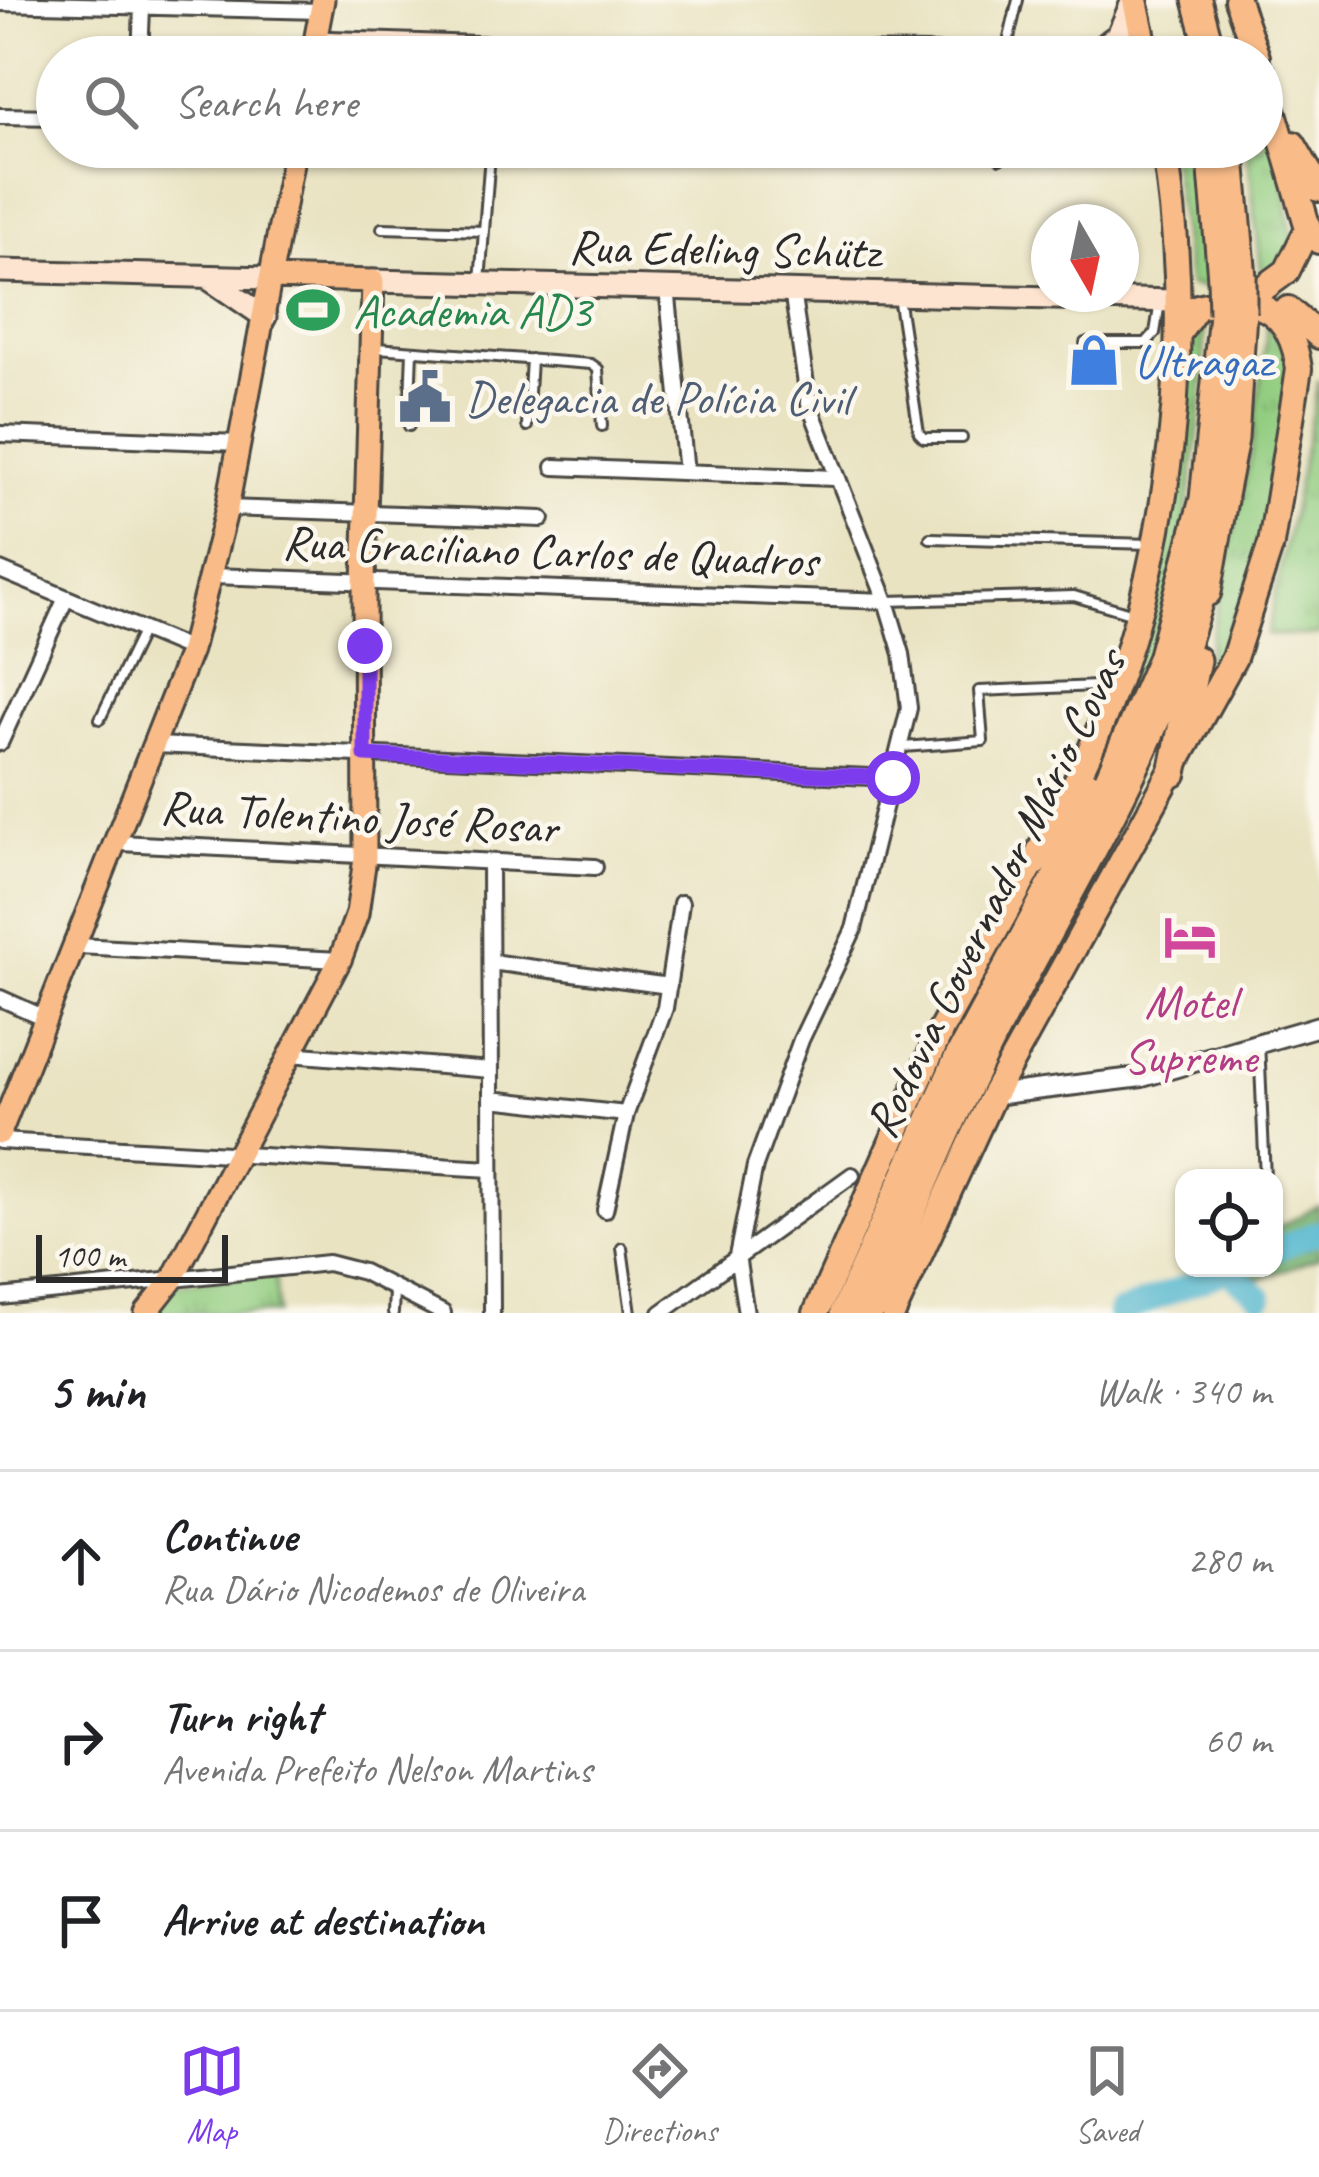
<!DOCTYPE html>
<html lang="en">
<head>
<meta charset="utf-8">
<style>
	:root { --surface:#fff; --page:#f2f2f2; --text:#202124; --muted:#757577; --line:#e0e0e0; --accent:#7c3aed }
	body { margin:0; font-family:Caveat,sans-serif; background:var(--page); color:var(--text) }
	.controls { position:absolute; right:36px; bottom:36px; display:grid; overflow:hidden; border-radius:24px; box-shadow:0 3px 9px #0004 }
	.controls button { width:108px; height:108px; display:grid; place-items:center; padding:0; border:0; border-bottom:3px solid var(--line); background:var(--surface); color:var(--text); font:60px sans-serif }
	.compass { position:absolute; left:1031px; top:204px; width:108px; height:108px; border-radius:50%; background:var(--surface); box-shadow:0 3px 9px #0004; rotate:171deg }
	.scale { position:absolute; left:36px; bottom:30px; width:192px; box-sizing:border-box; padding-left:12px; border:6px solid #2b2b2b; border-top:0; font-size:33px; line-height:42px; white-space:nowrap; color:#2b2b2b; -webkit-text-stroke:9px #fbf7ec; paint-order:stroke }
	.stop { position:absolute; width:36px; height:36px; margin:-27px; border:9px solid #7c3aed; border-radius:50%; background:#fff }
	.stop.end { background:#7c3aed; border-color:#fff; box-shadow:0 3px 12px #0008 }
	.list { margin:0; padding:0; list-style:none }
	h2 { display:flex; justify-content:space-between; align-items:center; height:156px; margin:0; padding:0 48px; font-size:51px }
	h2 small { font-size:39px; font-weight:400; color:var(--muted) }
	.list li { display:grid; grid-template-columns:78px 1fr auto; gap:36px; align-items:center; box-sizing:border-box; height:180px; padding:0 48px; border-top:3px solid var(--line) }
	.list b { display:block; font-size:45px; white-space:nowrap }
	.list p { margin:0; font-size:39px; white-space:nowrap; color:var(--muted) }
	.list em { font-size:39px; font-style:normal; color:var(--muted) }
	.icon { flex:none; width:66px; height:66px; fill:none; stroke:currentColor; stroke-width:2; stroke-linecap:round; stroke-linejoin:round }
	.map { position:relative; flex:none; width:1319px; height:1313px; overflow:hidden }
	.search { position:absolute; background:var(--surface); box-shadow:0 3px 9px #0004; left:36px; right:36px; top:36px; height:132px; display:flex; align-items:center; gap:30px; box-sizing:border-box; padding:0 42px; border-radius:66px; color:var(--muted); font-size:45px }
	.sheet { height:696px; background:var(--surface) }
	nav { display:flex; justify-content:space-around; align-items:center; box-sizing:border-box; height:168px; border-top:3px solid var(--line); background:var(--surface); font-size:33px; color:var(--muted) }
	nav a { display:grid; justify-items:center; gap:6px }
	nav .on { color:var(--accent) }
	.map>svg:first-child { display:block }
	.grass { fill:url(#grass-tufts); stroke:#5f7c56; stroke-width:3 }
	.forest { fill:url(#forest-firs); stroke:#506e4d; stroke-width:3 }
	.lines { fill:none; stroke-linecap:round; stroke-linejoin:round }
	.river { stroke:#4fb5ce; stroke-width:24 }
	.service-casing { stroke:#484742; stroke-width:14 }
	.minor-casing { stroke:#484742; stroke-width:20 }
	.tertiary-casing { stroke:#484742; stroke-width:24 }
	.secondary-casing { stroke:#484742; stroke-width:27 }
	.primary-casing { stroke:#484742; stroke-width:27 }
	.trunk-casing { stroke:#484742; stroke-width:30 }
	.motorway-casing { stroke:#484742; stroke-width:33 }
	.service { stroke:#fff; stroke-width:8 }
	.minor { stroke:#fff; stroke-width:14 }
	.tertiary { stroke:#fff; stroke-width:18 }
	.secondary { stroke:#fde4d0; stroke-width:21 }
	.primary { stroke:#f9bc89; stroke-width:21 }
	.trunk { stroke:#f9bc89; stroke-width:24 }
	.motorway { stroke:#f9bc89; stroke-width:27 }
	.motorway-bridge-casing { stroke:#484742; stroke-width:33; stroke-linecap:butt }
	.motorway-bridge { stroke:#f9bc89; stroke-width:27 }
	.route { stroke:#7c3aed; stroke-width:15 }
	.labels { text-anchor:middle; stroke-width:9; stroke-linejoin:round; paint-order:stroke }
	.street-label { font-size:48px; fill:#2b2b2b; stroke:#fbf7ec }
	.leisure-label { font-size:48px; fill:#27864d; stroke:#fbf7ec; text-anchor:start }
	.shop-label { font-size:48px; fill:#366cbe; stroke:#fbf7ec; text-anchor:start }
	.service-label { font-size:48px; fill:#4e5e75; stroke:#fbf7ec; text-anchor:start }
	.hotel-label { font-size:48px; fill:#b23c85; stroke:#fbf7ec }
</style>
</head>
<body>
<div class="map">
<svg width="1319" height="1313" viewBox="0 0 1319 1313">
	<defs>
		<pattern id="grass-tufts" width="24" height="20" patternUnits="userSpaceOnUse" patternTransform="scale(3)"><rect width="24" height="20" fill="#93cd81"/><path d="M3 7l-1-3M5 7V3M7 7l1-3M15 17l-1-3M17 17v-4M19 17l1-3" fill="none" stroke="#7fb070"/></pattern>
		<pattern id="forest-firs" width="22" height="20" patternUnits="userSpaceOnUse" patternTransform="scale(3)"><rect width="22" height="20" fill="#76b06f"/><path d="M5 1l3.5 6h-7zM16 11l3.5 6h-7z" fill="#618f5b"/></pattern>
	</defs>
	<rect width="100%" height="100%" fill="#fbf7ec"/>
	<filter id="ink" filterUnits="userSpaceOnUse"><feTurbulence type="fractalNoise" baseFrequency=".00833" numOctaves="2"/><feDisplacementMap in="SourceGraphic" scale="24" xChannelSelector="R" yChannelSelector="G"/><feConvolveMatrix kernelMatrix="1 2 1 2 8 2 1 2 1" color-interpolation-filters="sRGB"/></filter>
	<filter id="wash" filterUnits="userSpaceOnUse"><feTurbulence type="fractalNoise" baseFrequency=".004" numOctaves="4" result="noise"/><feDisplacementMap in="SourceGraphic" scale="48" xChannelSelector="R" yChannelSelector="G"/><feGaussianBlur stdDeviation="2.7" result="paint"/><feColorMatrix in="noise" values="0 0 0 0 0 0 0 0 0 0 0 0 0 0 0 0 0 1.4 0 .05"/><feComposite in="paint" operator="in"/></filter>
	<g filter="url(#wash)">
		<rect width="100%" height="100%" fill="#e9e3c2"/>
		<path class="grass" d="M1262,109L1282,168L1294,251L1263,285L1247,147H1262Z
			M1170,147H1197L1210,288L1189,285Z
			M1205,316C1203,458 1173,646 1098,769L1156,571L1189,323Z
			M1268,322L1295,367L1261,553L1226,650L1194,715L1251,455Z
			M1319,379V635H1267Z
			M275,1272L278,1313H152L175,1285Z"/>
		<path class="forest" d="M1319,1206V1257L1261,1279L1240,1270L1274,1268V1229Z"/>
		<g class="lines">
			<path class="river" d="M1274,1250L1319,1232
				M1226,1270L1261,1297
				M1119,1313L1232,1268"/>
		</g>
	</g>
	<g filter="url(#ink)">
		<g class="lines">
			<g class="service-casing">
				<path id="service" d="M1006,51L1018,0
					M1000,159L1001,147
					M382,228L484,231
					M480,282L489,167
					M898,296L919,433L924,438H962
					M1085,343H1146L1155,333L1160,302
					M377,348L591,364L598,369L602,426
					M409,426L412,351
					M527,426L531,359
					M930,538L1152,544
					M886,601L1074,596L1130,613
					M100,719L142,632
					M903,747L983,741L979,691L1097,686
					M1259,1042L1265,1178
					M622,1248L631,1313
					M393,1313L394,1291"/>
			</g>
			<g class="minor-casing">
				<path id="minor" d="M0,3L321,11
					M140,57L142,7
					M0,116L57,117
					M667,288L686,472
					M0,434L240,443
					M554,467L834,478
					M227,508L542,519
					M0,570L191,650
					M212,576L886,601
					M0,743L66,598
					M155,745L893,778
					M120,843L595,867
					M490,862L492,1313
					M78,946L340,960
					M491,962L669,986
					M0,998L47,1019
					M289,1054L491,1070
					M491,1099L626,1114
					M0,1141L491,1169
					M605,1210L626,1114L665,1008L681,903
					M0,1297L328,1263L363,1272L443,1313
					M661,1313L852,1175
					M746,1313L737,1256L755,1166L801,1040L854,929L909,708L902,654L886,601L809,404L792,291"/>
			</g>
			<g class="tertiary-casing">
				<path id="tertiary" d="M993,1095L1142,1077L1319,1026"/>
			</g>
			<g class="secondary-casing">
				<path id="secondary" d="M316,42L614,52L1088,57
					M1087,57L1118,35L1133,0
					M0,271L271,278
					M211,280L265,317
					M373,281L1175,301"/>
			</g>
			<g class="primary-casing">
				<path id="primary" d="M312,57L323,0
					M0,1133L191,650L227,508L295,147
					M146,1313L172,1280L340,960L357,914L365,858L364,582L373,281L271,278"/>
			</g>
			<g class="trunk-casing">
				<path id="trunk" d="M1135,0L1147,57
					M1237,0L1257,57
					M1262,72L1308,228L1319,241
					M1293,144L1319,189
					M1257,293L1287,271L1308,228
					M1288,309L1319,336
					M1059,815C1165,616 1200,369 1164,147
					M816,1313L942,1028L1042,846
					M893,1313L993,1095L1234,658L1271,544L1299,369C1291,308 1255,292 1197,307L1178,334"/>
			</g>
			<g class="motorway-casing">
				<path id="motorway" d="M1197,0L1212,57
					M1211,147L1222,278
					M1230,147L1242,277
					M1219,516L1234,439L1242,313
					M1207,592L1223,500
					M1173,773L1196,660
					M1033,863L1091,786
					M844,1313L957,1061L1107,783L1161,659L1204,499L1223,314
					M868,1313C913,1210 955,1105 1008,1006C1084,862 1164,737 1205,577"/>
			</g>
			<use href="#service" class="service"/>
			<use href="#minor" class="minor"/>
			<use href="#tertiary" class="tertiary"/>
			<use href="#secondary" class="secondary"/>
			<use href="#primary" class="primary"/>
			<use href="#trunk" class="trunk"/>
			<use href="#motorway" class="motorway"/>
			<g class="motorway-bridge-casing">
				<path id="motorway-bridge" d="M1242,277V313
					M1222,278L1223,314"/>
			</g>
			<use href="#motorway-bridge" class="motorway-bridge"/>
		</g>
	</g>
	<g class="lines" filter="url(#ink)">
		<path class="route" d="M365,646V755L893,778"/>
	</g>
	<defs>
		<g id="stadium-bare" transform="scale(4.14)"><path d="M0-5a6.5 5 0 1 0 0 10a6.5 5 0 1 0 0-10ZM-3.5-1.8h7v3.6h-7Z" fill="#2e9e5b" stroke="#fbf7ec" stroke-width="2.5" paint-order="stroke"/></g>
		<g id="shop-bare" transform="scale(4.14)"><path d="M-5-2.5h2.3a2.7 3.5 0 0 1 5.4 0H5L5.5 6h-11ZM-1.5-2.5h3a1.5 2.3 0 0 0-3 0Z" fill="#3f7fe0" stroke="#fbf7ec" stroke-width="2.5" paint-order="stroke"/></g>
		<g id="civic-bare" transform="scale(4.14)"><path d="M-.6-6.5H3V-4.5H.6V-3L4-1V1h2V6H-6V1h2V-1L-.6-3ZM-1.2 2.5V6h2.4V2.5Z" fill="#5c6f8a" stroke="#fbf7ec" stroke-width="2.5" paint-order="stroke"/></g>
		<g id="hotel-bare" transform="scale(4.14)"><path d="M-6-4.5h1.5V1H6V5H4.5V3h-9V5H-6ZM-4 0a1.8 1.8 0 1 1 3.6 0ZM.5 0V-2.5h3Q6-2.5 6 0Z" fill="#d1479c" stroke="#fbf7ec" stroke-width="2.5" paint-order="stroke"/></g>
	</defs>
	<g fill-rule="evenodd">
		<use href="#stadium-bare" x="313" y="310"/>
		<use href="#shop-bare" x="1094" y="360"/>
		<use href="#civic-bare" x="425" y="397"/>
		<use href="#hotel-bare" x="1190" y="937"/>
	</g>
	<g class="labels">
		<g class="street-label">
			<text transform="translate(724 248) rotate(1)" y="17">Rua Edeling Schütz</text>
			<text transform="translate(550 550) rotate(2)" y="17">Rua Graciliano Carlos de Quadros</text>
			<text transform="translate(359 816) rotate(3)" y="17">Rua Tolentino José Rosar</text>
			<text transform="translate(994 893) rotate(-64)" y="17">Rodovia Governador Mário Covas</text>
		</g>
		<g class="leisure-label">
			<text x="353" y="327">Academia AD3</text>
		</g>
		<g class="shop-label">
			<text x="1134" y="377">Ultragaz</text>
		</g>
		<g class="service-label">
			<text x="465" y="414">Delegacia de Polícia Civil</text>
		</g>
		<g class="hotel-label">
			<text x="1190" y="1018">Motel<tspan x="1190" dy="55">Supreme</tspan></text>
		</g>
	</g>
</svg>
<div class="controls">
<button><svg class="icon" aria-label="locate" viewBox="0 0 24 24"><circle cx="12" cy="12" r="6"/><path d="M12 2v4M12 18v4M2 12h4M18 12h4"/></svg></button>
</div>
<svg class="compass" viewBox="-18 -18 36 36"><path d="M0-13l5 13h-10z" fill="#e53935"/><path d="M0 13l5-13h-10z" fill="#757577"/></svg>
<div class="scale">100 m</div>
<div class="stop" style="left:893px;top:778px"></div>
<div class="stop end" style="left:365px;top:646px"></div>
<div class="search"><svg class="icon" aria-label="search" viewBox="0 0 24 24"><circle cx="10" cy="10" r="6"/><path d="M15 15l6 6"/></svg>Search here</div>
</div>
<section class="sheet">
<h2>5 min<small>Walk · 340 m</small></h2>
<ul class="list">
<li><svg class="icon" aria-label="ahead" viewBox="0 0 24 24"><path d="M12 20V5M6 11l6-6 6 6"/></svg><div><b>Continue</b><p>Rua Dário Nicodemos de Oliveira</p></div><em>280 m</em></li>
<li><svg class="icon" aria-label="right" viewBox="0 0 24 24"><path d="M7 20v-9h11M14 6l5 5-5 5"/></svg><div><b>Turn right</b><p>Avenida Prefeito Nelson Martins</p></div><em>60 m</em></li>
<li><svg class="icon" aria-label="arrive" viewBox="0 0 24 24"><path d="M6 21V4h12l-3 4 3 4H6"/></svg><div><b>Arrive at destination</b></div></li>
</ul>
</section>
<nav>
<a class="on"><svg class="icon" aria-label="map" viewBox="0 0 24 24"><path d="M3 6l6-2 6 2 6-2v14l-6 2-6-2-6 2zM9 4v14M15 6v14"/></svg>Map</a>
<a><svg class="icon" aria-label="directions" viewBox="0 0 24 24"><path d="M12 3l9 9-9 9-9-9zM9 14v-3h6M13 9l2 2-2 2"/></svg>Directions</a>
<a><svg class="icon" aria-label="saved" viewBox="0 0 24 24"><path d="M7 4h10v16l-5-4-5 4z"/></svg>Saved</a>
</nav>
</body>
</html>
